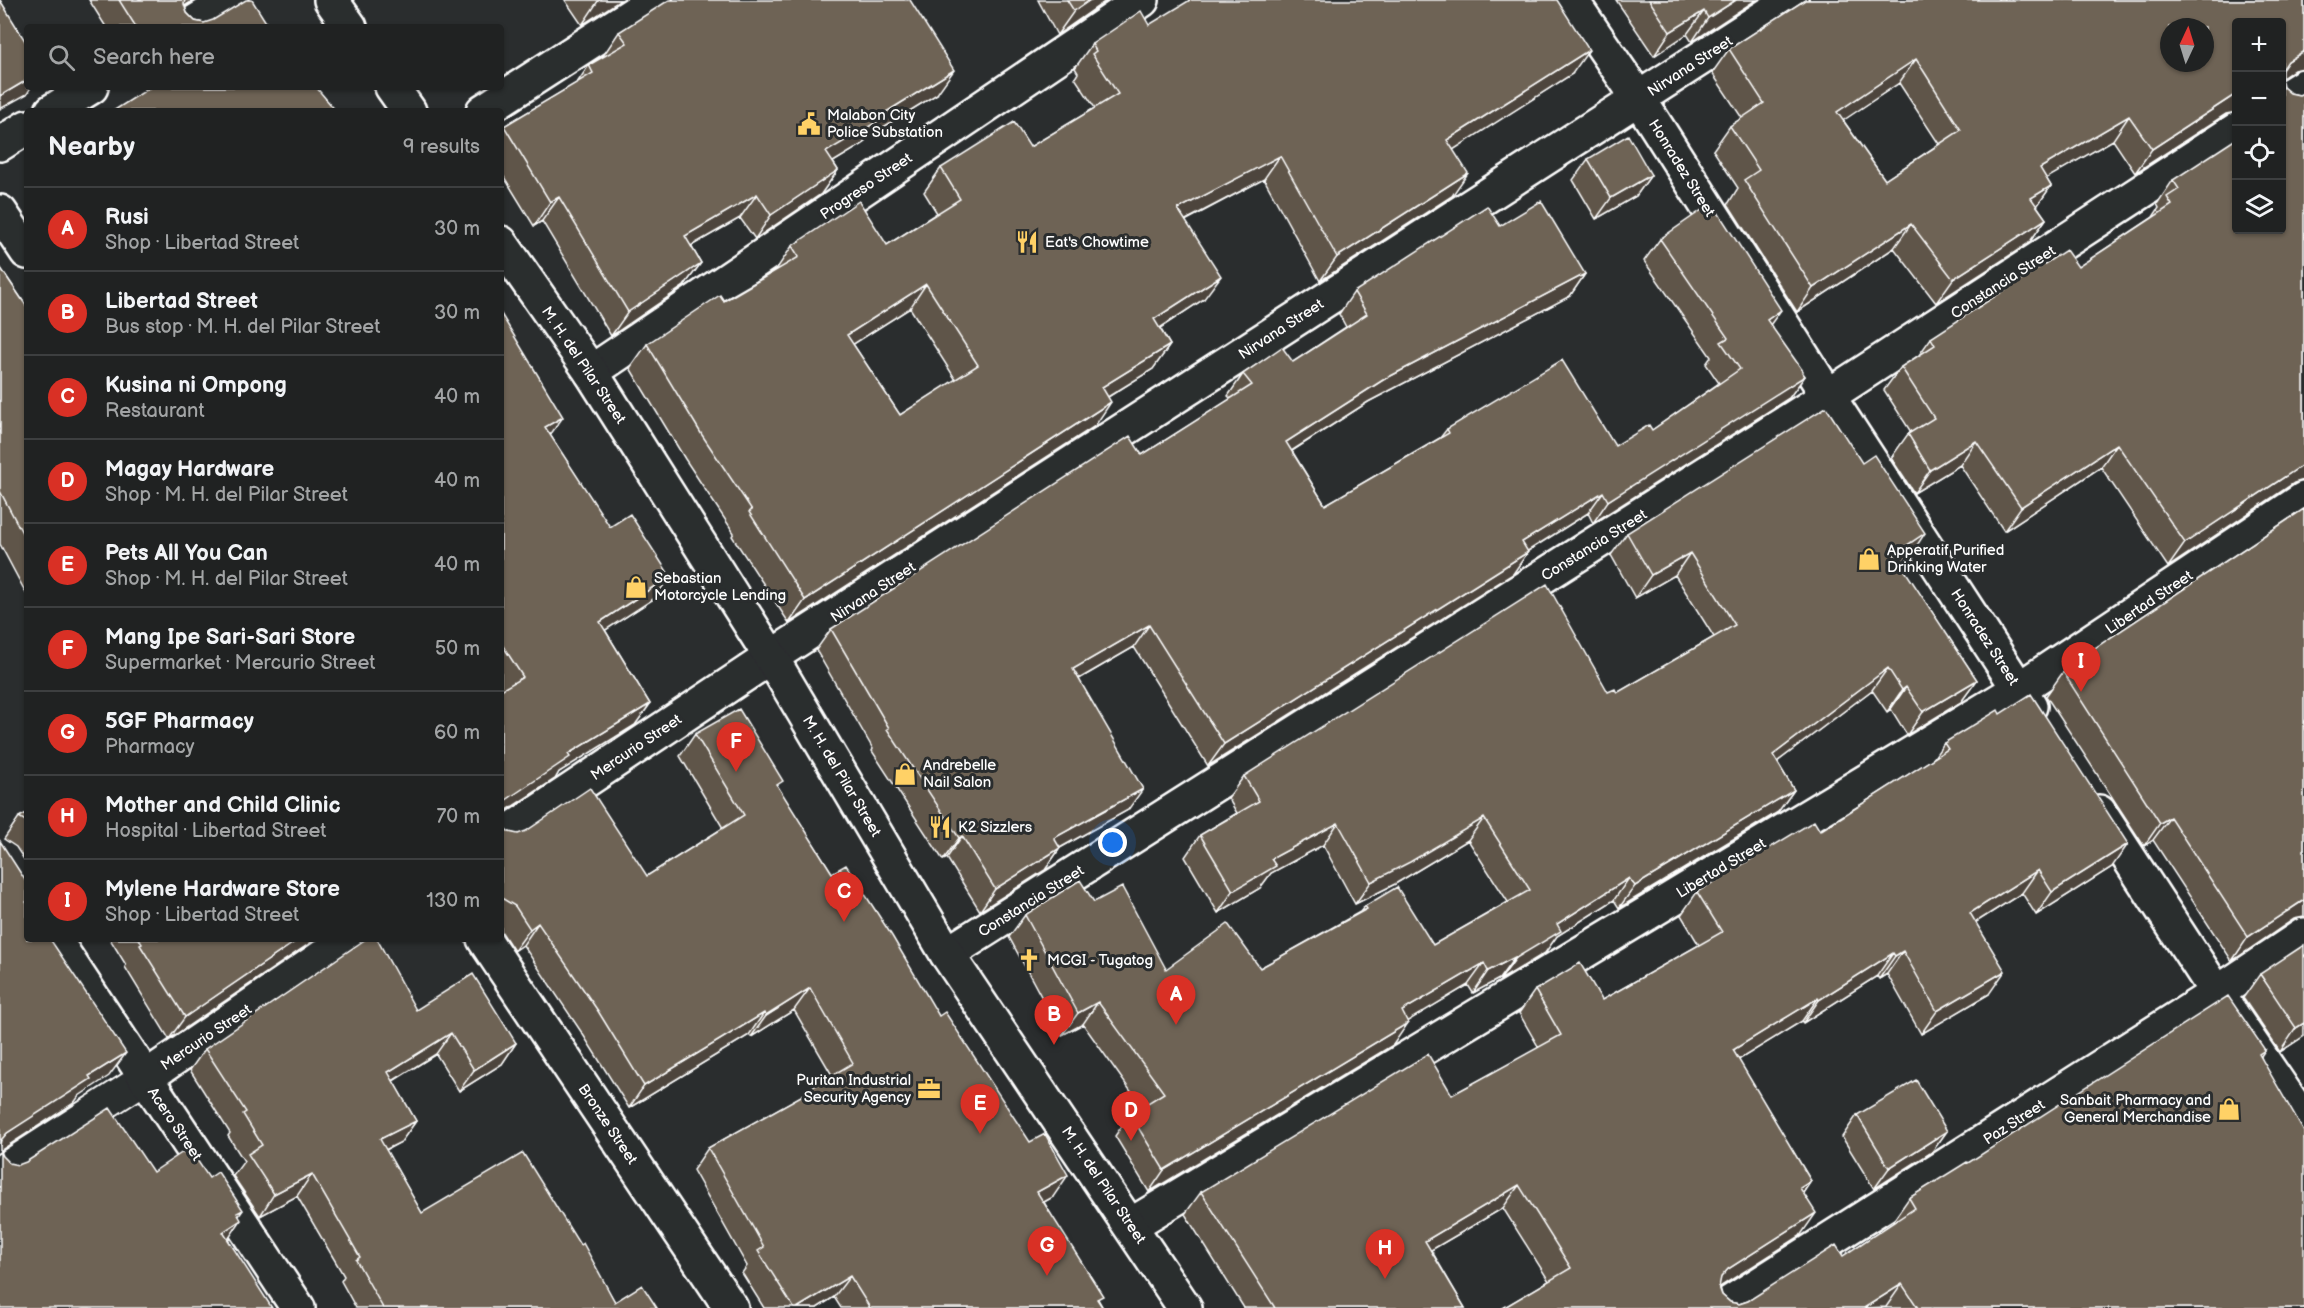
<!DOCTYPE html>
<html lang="en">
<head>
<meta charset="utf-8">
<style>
	:root { --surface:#202222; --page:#2d2f2f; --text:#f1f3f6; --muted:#a2a4a5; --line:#3d3f40; --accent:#d93025 }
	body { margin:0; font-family:"Balsamiq Sans",sans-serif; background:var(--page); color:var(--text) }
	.controls { position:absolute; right:18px; top:18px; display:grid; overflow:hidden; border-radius:6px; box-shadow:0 2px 4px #0004 }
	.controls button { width:54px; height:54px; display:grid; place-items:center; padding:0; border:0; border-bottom:2px solid var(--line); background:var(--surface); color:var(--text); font:30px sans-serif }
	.compass { position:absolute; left:2160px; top:18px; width:54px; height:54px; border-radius:50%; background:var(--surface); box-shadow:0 2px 4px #0004; rotate:4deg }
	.you { position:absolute; left:1113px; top:843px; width:21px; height:21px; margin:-15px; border:4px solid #fff; border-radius:50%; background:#1a73e8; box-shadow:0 0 0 9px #1a73e833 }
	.badge { display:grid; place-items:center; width:39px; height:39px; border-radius:50%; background:var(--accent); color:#fff; font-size:20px; font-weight:700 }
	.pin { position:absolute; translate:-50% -50px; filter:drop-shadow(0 2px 3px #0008) }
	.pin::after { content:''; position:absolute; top:32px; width:21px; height:18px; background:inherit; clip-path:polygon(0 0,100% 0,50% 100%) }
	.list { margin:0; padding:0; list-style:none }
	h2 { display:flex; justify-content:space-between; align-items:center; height:78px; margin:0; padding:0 24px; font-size:26px }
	h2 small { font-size:20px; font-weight:400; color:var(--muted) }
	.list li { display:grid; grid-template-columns:39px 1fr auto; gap:18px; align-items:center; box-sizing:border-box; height:84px; padding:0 24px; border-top:2px solid var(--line) }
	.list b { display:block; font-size:22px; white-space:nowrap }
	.list p { margin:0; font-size:20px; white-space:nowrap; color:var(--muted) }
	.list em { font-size:20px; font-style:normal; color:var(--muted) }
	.icon { flex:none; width:33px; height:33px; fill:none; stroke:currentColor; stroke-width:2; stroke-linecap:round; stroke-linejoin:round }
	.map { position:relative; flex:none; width:2304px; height:1308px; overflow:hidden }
	.search { position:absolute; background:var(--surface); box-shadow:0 2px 4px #0004; left:24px; top:24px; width:480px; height:66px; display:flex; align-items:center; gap:15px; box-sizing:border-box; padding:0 21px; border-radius:6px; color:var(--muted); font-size:22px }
	.panel { position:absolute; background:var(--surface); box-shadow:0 2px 4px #0004; left:24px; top:108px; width:480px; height:834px; border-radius:6px }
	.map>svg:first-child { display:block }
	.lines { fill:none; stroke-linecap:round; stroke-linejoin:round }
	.lane-casing { stroke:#fff; stroke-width:34 }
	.street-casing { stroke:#fff; stroke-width:38 }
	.secondary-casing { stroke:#fff; stroke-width:38 }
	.lane { stroke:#2a2d2e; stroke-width:30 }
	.street { stroke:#2a2d2e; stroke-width:33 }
	.secondary { stroke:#2a2d2e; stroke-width:33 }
	.wall { fill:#5f5549; stroke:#fff; stroke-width:1.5; fill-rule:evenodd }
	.shaded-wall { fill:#4d453c; stroke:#fff; stroke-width:1.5 }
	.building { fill:#6e6355; stroke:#fff; stroke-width:1.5; fill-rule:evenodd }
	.labels { text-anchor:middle; stroke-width:6; stroke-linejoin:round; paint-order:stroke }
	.street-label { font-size:15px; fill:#fff; stroke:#2a2d2e }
	.poi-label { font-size:15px; fill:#fff; stroke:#2a2d2e; text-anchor:start }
</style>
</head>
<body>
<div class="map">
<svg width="2304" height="1308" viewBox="0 0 2304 1308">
	<rect width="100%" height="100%" fill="#2a2d2e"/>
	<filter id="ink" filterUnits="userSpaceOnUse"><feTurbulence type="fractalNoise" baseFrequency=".0167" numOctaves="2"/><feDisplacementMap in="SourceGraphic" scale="12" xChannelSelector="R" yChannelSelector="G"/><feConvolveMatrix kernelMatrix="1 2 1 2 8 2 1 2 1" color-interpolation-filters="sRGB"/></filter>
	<g filter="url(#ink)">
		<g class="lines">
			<g class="lane-casing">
				<path id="lane" d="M0,1171L145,1078"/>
			</g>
			<g class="street-casing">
				<path id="street" d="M1571,0L1639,99L1828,396L2030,706
					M187,27L231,0
					M2282,100L2304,86
					M52,111L91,87
					M483,111L655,0
					M0,144L27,127
					M0,212L27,252
					M591,372L1142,0
					M2099,812L2217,993L2304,1121
					M501,837L771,657L1791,0
					M54,939L298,1308
					M484,939L731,1308
					M947,954L1828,396L2236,130
					M145,1078L349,939
					M1131,1225L2019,689L2304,499
					M1722,1308L2217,993L2304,935"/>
			</g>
			<g class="secondary-casing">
				<path id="secondary" d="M331,0L350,27
					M392,87L409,111
					M501,243L591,372L771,657L947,954L1185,1308"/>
			</g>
			<use href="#lane" class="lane"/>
			<use href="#street" class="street"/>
			<use href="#secondary" class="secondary"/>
		</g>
		<path class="wall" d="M89,0H194L185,6L187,13L195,21L204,23L269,27H106Z
			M565,0H621L582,25Z
			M1038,0H1107L1057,35Z
			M1616,0H1756L1692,42L1687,34L1654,56Z
			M1805,0H2304V68L2294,70L2282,78V22H2236V112L2226,114L2135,173L2113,140L2046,178L2051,186L2037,206L2046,219L2029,243L1936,303L1894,248L1797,312L1728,204L1738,188L1713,150L1730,126L1742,118L1712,73L1729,49ZM2169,27H2205V63H2169ZM1899,83L1939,144L1885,180L1843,120Z
			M1149,25L1572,74L1453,149L1452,196L1320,281L1264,179L1185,221L1204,299L1160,328L1170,345L1153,369L1108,397L1095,426L789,623L732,536L734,533L685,459L630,368L647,344L776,270L792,246L887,245L937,213L924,192L941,168L1030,147L1095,108L1075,78L1078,73L1075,68L1092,44ZM910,308L956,380L900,415L853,344Z
			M619,32L937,94L867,137L863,144L833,162L838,170L821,194L755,239L740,218L691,246L701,263L684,286L611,336L542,221L534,226L501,172V131L504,126L577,83L589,65L603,57V56Z
			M143,87H316L145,91Z
			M2283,87L2290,93L2299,95L2304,93V480L2294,483L2168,567L2101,467L2004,531L1960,465L1914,493L1891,458L1908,434L1911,432L1884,390L1901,367L1919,355L1931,338L2078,267L2153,217L2159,208L2157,204L2173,180L2236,230Z
			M1588,159L1651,175L1636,196L1596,219L1573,180Z
			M1500,226L1585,274L1570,296L1368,402L1292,451L1325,505L1440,438L1447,429L1615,446L1652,430L1719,383L1706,364L1711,357L1644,261L1660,239L1770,325L1805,376L1789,398L1593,523L1588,513L1528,551L1513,574L1208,766L1134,647L1079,679L1128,810L1060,848L1045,870L980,911L947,858L943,860L872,751L873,749L816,650L831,629L1142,455L1231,399L1228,396L1243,374L1293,362L1346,327L1339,314L1354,292Z
			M0,267L27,307V595L0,544Z
			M501,314L550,435L655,598L605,630L650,704L635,725L559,772L555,779L501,688Z
			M2304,509V917L2294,919L2232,961L2153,840L2144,846L2046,696L2063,672L2073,665L2077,660Z
			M1627,533L1910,556L1899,563L1977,680L1961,702L1907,735L1891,709L1887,712L1872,690L1777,762L1794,790L1778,812L1619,908L1614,900L1557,936L1545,953L1500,980L1499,979L1473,993L1468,985L1407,1021L1393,1045L1149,1192L1115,1136L1130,1114L1142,1107L1083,1024L1062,1035L1009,937L1025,915L1094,902L1166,969L1260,968L1360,912L1365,906L1433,945L1508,902L1468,840L1395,884L1355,904L1323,845L1271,873L1260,888L1218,913L1185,857L1200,835L1237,813L1228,798L1244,776L1608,692L1617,693L1714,637L1675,575L1635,598L1611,555Z
			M695,734L778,788L832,873L939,1016L1053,1197L1044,1202L1103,1308H841L834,1297L817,1308H764L742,1273L747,1266L693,1170L708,1148L807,1093L811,1088L832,1075L794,1010L751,1037L749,1035L629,1108L582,1033L523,945L514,951L501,931V825L509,832L647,876L723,828L680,756Z
			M1944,743L2112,867L2036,915L2022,893L1976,922L1989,994L1921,1034L1887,974L1879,979L1877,976L1803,1023L1802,1021L1738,1060L1811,1181L1803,1193L1800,1236L1720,1287L1722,1295L1730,1302L1739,1304L1748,1301L1843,1256L1894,1222L1893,1221L1909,1198L1968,1163L2265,1050L2261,1056L2304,1308H1503L1549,1281L1503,1208L1431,1250L1465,1308H1244L1185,1214L1201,1192L1452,1095L1539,1048L1519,1013L1535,990L1602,1000L1699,945L1681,915L1697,892L1820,831L1933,759Z
			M27,813V864L16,847L4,839L19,817Z
			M110,939H316L169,1039L125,967L126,965Z
			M2260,974L2304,1036L2280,1052L2243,998Z
			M416,1010L516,1043L502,1064L459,1091L436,1054L393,1081L416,1121L401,1142L386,1150L422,1213L580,1245L615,1302L657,1308H356L341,1281L344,1276L297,1196L260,1216L233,1176L244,1161L228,1136L230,1133L190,1070L205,1049Z
			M1857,1115L1947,1131L1932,1152L1874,1189L1842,1137Z"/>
		<path class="shaded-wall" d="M183,0H194L177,11Z
			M600,0H621L582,25L598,1Z
			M1090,0H1107L1057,35L1074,11Z
			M1736,0H1756L1692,42L1708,18Z
			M1704,11L1687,34L1654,56L1670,32Z
			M1589,50L1572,74L1431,164L1447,140Z
			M2304,51V68L2294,70L2282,78V69L2288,61Z
			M1916,59L1899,83L1820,136L1837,112Z
			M954,70L937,94L867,137L863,144L810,176L826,152L878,117Z
			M27,80V87H31L27,94L0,109V96Z
			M2236,94V112L2226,114L2135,173L2152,149Z
			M2129,116L2113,140L2023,192L2040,168Z
			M1280,156L1264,179L1161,233L1178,209Z
			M838,170L821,194L755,239L771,215Z
			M1468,173L1452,196L1320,281L1337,257Z
			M1651,175L1636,196L1596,219L1611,198Z
			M2051,186L2035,209L2031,198Z
			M757,194L740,218L668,259L685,236Z
			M559,197L542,221L534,226L550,202Z
			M2046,219L2029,243L1936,303L1953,279Z
			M1911,224L1894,248L1797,312L1813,288Z
			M701,263L684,286L611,336L628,312Z
			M1585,274L1570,296L1368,402L1271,464L1286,442L1383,380Z
			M1221,276L1204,299L1137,343L1154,319Z
			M926,284L910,308L830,359L847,335Z
			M1781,310L1765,332L1767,320Z
			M1170,345L1153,369L1085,411L1102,387Z
			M1803,371L1795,382L1805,376L1789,398L1593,523L1608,501Z
			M1111,402L1095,426L789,623L805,600Z
			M563,417L548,438L545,427Z
			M1976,441L1960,465L1914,493L1930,470Z
			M2117,444L2101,467L2004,531L2021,507Z
			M2304,464V480L2294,483L2168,567L2185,543Z
			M1603,492L1588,513L1507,564L1522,542Z
			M1925,533L1910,556L1879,577L1894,554Z
			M1528,552L1513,574L1208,766L1224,744Z
			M1690,553L1675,575L1635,598L1651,575Z
			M670,576L655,598L584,644L600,622Z
			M1149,625L1134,647L1058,691L1073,669Z
			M1888,668L1872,690L1757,777L1773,755Z
			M1977,680L1961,702L1907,735L1923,712Z
			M1906,687L1891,709L1887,712L1902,690Z
			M650,704L635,725L559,772L555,779L501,814V805L506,800L568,754Z
			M1143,789L1128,810L1038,860L1054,838Z
			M1794,790L1778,812L1619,908L1635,886Z
			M2170,817L2153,840L2144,846L2160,823Z
			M1484,818L1468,840L1395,884L1355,904L1371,882Z
			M1338,823L1323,845L1271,873L1260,888L1218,913L1233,891L1271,859Z
			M962,836L947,858L943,860L959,838Z
			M2128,844L2112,867L2036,915L2052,892Z
			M1060,848L1045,870L980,911L995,889Z
			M2038,870L2022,893L1954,936L1970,913Z
			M1629,878L1614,900L1557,936L1545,953L1500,980L1516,958L1557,924Z
			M2304,900V917L2294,919L2232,961L2248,937Z
			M538,923L523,945L514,951L530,929Z
			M299,939H316L169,1039L185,1017Z
			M1903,951L1887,974L1879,979L1895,956Z
			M1893,953L1877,976L1803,1023L1819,1000Z
			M1515,957L1499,979L1473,993L1488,971Z
			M1484,963L1468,985L1386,1034L1402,1011Z
			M2005,971L1989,994L1921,1034L1937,1011Z
			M810,988L794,1010L751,1037L766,1016Z
			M1818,998L1802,1021L1717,1073L1733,1050Z
			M1098,1002L1083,1024L1062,1035L1078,1013Z
			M764,1013L749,1035L629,1108L644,1086Z
			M1408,1023L1393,1045L1149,1192L1164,1170Z
			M2304,1023V1036L2280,1052L2296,1028Z
			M451,1033L436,1054L373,1093L388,1072Z
			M516,1043L502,1064L459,1091L474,1070Z
			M126,1053L109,1076L79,1096L74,1103L0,1151V1141L7,1133L89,1076Z
			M416,1121L401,1142L365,1160L380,1139Z
			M1947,1131L1932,1152L1874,1189L1889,1168Z
			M312,1174L297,1196L260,1216L274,1194Z
			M1068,1175L1053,1197L1022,1214L1037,1192Z
			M1811,1181L1795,1204L1800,1188Z
			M1519,1185L1503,1208L1409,1263L1425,1241Z
			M243,1210L231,1227L241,1220L225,1244L206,1256L237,1213Z
			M1816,1213L1800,1236L1712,1292L1721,1277L1728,1269Z
			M850,1276L834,1297L817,1308H797Z
			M1902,1284L1886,1307L1864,1308Z"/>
		<path class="building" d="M0,0L27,44V80L0,96Z
			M119,0H185L184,4L187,13L195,21L204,23L213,20L246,0H252L269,27H136Z
			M669,0H910L954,70L878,117L880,120L826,152L838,170L771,215L757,194L685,236L701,263L628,312L559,197L550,202L504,126L593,73L589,65L627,43L619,32Z
			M1067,0H1090L1074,11Z
			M1190,0H1557L1589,50L1447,140L1468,173L1337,257L1280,156L1178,209L1221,276L1154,319L1170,345L1102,387L1111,402L805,600L749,512L752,510L702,435L647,344L720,295L724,301L799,257L792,246L859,201L887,245L960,199L941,168L1014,122L1030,147L1118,94L1092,54L1096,51L1092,44L1141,11L1149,25ZM926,284L978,365L900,415L847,335Z
			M1649,0H1736L1708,18L1704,11L1670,32Z
			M1805,0H2304V51L2288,61L2282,70V22H2236V94L2152,149L2129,116L2040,168L2051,186L2031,198L2046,219L1953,279L1911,224L1813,288L1744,180L1759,170L1730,126L1764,103L1729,49ZM2169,27H2205V63H2169ZM1916,59L1961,130L1885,180L1837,112Z
			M2282,82L2283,87L2290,93L2299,95L2304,93V464L2185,543L2117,444L2021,507L1976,441L1930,470L1908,434L1934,418L1901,367L1935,345L1931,338L2066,250L2078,267L2172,205L2167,197L2179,189L2173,180L2236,139V230H2282Z
			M151,87H316L336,111H113Z
			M1628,135L1651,175L1611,198L1588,159Z
			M1541,201L1585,274L1383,380L1286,442L1325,505L1449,433L1447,429L1562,360L1615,446L1649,425L1652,430L1740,369L1721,342L1728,338L1660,239L1712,203L1781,310L1767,320L1803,371L1802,372L1805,376L1608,501L1603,492L1522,542L1528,552L1224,744L1149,625L1073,669L1143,789L1054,838L1060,848L995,889L962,836L959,838L887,729L889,728L831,629L1130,436L1142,455L1252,385L1243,374L1282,347L1293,362L1367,314L1354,292L1487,206L1500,226Z
			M0,267L27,307V542L0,491Z
			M501,314L563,417L545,427L610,527L630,514L670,576L600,622L650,704L568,754L570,757L506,800L501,805V690L523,677L501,643Z
			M1826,407L1862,463L1874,455L1925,533L1894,554L1977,680L1923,712L1906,687L1902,690L1888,668L1773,755L1794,790L1635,886L1629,878L1557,924L1561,931L1516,958L1515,957L1488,971L1484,963L1402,1011L1408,1023L1164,1170L1130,1114L1164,1093L1098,1002L1078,1013L1025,915L1080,880L1094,902L1122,887L1166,969L1228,924L1260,968L1367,909L1365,906L1397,887L1433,945L1530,890L1484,818L1410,862L1371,882L1338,823L1271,859L1276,866L1233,891L1200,835L1259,801L1244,776L1547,584L1608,692L1615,689L1617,693L1735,625L1690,553L1651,575L1627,533Z
			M2304,509V900L2248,937L2170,817L2160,823L2063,672L2078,662L2077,660Z
			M2031,694L2128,844L2052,892L2038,870L1970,913L2005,971L1937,1011L1903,951L1895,956L1893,953L1819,1000L1818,998L1733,1050L1811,1181L1800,1188L1816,1213L1728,1269L1721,1277L1719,1287L1722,1295L1730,1302L1739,1304L1748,1301L1836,1245L1843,1256L1915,1208L1909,1198L1967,1162L1968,1163L2228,996L2265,1050L2259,1054L2304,1132V1308H1918L1902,1284L1864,1308H1503L1571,1268L1519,1185L1425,1241L1465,1308H1275L1201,1192L1428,1054L1452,1095L1561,1035L1535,990L1580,963L1602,1000L1722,932L1697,892L1814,821L1820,831L1948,749L1944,743L1998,710L2000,714Z
			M739,709L783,781L777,785L832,873L846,865L892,936L939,1016L945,1012L1030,1142L1045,1134L1068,1175L1037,1192L1103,1296L1097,1299L1103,1308H870L850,1276L797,1308H794L758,1251L764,1247L708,1148L812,1090L811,1088L853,1063L810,988L766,1016L764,1013L644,1086L598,1011L538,923L530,929L515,906L503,899L501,896V825L509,832L518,834L526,831L590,788L647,876L744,815L695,734Z
			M27,813V822L19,817Z
			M0,841L27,883V901L26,902L27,904V939H50L126,1053L89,1076L91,1079L7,1133L1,1140L0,1146Z
			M139,939H299L185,1017L140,945L142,944Z
			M366,939H377L416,1010L473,974L516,1043L474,1070L451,1033L388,1072L416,1121L380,1139L422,1213L523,1153L580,1245L583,1243L615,1302L642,1285L657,1308H383L356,1260L360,1257L312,1174L274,1194L248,1154L262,1145L243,1114L246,1112L205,1049Z
			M2304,945V1023L2296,1028L2260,974Z
			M1916,1080L1947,1131L1889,1168L1857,1115Z
			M110,1108L153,1172L189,1148L209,1178L218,1172L243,1210L237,1213L241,1220L223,1232L272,1308H0V1151L2,1156L9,1163L18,1165L26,1162Z"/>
	</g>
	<defs>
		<g id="civic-bare" transform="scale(1.8)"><path d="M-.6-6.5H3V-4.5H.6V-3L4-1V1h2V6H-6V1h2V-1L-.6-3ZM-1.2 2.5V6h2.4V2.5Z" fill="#ffd166" stroke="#2a2d2e" stroke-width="2.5" paint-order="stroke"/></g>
		<g id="restaurant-bare" transform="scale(1.8)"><path d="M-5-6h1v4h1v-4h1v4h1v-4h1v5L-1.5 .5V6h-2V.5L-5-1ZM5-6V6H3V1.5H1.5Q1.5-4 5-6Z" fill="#ffd166" stroke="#2a2d2e" stroke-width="2.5" paint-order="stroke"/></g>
		<g id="shop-bare" transform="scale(1.8)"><path d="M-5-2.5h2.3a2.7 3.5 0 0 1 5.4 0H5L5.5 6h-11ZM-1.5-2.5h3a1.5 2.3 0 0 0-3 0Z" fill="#ffd166" stroke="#2a2d2e" stroke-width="2.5" paint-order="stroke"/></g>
		<g id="church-bare" transform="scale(1.8)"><path d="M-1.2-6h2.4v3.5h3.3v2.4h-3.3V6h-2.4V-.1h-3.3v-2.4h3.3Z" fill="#ffd166" stroke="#2a2d2e" stroke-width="2.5" paint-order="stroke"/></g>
		<g id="office-bare" transform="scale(1.8)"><path d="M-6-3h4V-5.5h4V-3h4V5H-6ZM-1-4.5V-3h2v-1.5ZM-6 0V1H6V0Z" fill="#ffd166" stroke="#2a2d2e" stroke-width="2.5" paint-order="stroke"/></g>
	</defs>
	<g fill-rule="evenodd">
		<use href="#civic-bare" x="809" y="124"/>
		<use href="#restaurant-bare" x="1027" y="242"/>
		<use href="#shop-bare" x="1869" y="559"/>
		<use href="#shop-bare" x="636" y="587"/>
		<use href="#shop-bare" x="905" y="774"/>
		<use href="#restaurant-bare" x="940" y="827"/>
		<use href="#church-bare" x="1029" y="960"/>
		<use href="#office-bare" x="929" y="1089"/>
		<use href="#shop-bare" x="2229" y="1109"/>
	</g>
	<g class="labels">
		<g class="street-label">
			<text transform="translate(1690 66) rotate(-33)" y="5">Nirvana Street</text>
			<text transform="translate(1682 168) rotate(58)" y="5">Honradez Street</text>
			<text transform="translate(866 186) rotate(-34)" y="5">Progreso Street</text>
			<text transform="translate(2003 282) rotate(-33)" y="5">Constancia Street</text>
			<text transform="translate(1281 329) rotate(-33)" y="5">Nirvana Street</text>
			<text transform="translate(584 365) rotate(56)" y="5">M. H. del Pilar Street</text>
			<text transform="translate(1594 545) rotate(-32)" y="5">Constancia Street</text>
			<text transform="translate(873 592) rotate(-33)" y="5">Nirvana Street</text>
			<text transform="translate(2149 602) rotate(-34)" y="5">Libertad Street</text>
			<text transform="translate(1985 637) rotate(57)" y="5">Honradez Street</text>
			<text transform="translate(636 747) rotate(-34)" y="5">Mercurio Street</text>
			<text transform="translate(842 776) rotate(59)" y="5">M. H. del Pilar Street</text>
			<text transform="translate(1721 868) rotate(-31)" y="5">Libertad Street</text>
			<text transform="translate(1031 901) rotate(-32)" y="5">Constancia Street</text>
			<text transform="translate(206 1037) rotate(-34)" y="5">Mercurio Street</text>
			<text transform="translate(2014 1122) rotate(-33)" y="5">Paz Street</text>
			<text transform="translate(175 1124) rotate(56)" y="5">Acero Street</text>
			<text transform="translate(608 1124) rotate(56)" y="5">Bronze Street</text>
			<text transform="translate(1104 1185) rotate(56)" y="5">M. H. del Pilar Street</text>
		</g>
		<g class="poi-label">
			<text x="827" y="120">Malabon City<tspan x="827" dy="17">Police Substation</tspan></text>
			<text x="1045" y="247">Eat's Chowtime</text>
			<text x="1887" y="555">Apperatif Purified<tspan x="1887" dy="17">Drinking Water</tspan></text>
			<text x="654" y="583">Sebastian<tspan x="654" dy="17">Motorcycle Lending</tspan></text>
			<text x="923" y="770">Andrebelle<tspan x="923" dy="17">Nail Salon</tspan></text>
			<text x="958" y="832">K2 Sizzlers</text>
			<text x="1047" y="965">MCGI - Tugatog</text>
			<text x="911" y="1085" text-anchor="end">Puritan Industrial<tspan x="911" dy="17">Security Agency</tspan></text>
			<text x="2211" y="1105" text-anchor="end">Sanbait Pharmacy and<tspan x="2211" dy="17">General Merchandise</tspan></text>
		</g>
	</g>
</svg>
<div class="controls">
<button>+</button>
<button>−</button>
<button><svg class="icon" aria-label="locate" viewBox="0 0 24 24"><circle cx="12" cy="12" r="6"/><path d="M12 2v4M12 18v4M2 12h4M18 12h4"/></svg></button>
<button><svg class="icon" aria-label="layers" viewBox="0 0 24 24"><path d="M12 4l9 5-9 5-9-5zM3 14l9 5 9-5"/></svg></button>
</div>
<svg class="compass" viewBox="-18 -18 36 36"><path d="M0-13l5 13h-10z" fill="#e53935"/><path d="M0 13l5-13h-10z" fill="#a2a4a5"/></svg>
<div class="you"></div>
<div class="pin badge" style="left:1176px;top:1025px">A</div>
<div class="pin badge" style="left:1054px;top:1045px">B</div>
<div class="pin badge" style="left:844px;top:922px">C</div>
<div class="pin badge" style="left:1131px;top:1141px">D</div>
<div class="pin badge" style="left:980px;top:1134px">E</div>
<div class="pin badge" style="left:736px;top:772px">F</div>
<div class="pin badge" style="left:1047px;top:1276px">G</div>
<div class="pin badge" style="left:1385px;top:1279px">H</div>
<div class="pin badge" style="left:2081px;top:692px">I</div>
<div class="search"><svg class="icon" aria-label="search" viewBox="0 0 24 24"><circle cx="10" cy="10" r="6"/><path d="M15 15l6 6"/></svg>Search here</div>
<section class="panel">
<h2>Nearby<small>9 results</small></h2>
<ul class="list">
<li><span class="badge">A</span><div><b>Rusi</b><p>Shop · Libertad Street</p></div><em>30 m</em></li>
<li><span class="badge">B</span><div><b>Libertad Street</b><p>Bus stop · M. H. del Pilar Street</p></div><em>30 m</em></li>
<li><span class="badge">C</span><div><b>Kusina ni Ompong</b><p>Restaurant</p></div><em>40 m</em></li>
<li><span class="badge">D</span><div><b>Magay Hardware</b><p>Shop · M. H. del Pilar Street</p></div><em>40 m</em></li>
<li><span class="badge">E</span><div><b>Pets All You Can</b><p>Shop · M. H. del Pilar Street</p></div><em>40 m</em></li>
<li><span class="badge">F</span><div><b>Mang Ipe Sari-Sari Store</b><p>Supermarket · Mercurio Street</p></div><em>50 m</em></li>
<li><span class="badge">G</span><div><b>5GF Pharmacy</b><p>Pharmacy</p></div><em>60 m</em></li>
<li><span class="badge">H</span><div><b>Mother and Child Clinic</b><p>Hospital · Libertad Street</p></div><em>70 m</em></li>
<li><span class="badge">I</span><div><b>Mylene Hardware Store</b><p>Shop · Libertad Street</p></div><em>130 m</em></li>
</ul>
</section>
</div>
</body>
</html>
